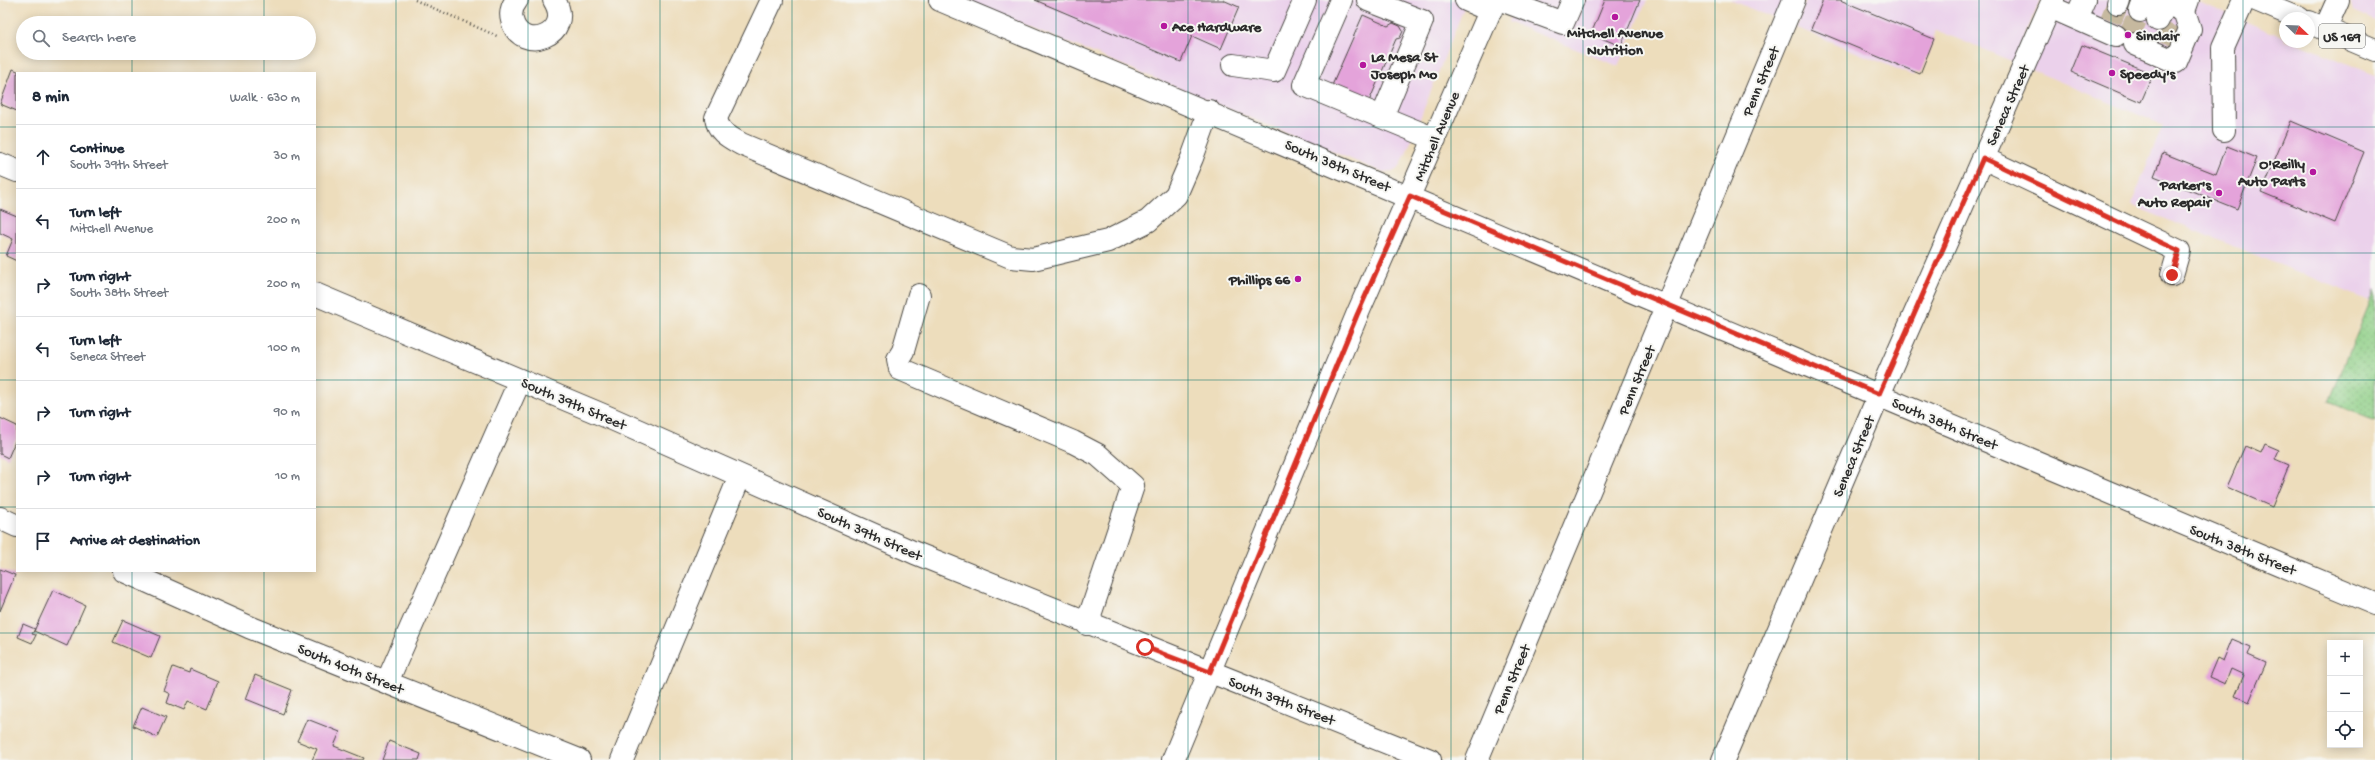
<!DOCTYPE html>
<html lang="en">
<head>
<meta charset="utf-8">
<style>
	:root { --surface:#fff; --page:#f6f6f7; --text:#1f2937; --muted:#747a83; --line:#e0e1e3 }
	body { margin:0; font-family:"Gochi Hand",sans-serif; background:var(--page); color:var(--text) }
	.controls { position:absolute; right:12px; bottom:12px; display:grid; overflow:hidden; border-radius:0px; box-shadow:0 2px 10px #0003 }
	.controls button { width:36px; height:36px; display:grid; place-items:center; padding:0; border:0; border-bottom:1px solid var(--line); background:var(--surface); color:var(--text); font:20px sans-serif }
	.compass { position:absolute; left:2279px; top:12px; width:36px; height:36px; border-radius:50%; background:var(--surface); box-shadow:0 2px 10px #0003; rotate:113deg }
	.stop { position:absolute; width:12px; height:12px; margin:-9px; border:3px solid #d93025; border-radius:50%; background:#fff }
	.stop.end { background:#d93025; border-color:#fff; box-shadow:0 1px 4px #0008 }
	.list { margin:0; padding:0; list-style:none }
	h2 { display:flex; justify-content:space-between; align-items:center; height:52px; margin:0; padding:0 16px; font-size:17px }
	h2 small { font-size:13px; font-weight:400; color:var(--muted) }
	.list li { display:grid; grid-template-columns:26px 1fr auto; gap:12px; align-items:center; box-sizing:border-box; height:64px; padding:0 16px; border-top:1px solid var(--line) }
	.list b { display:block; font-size:15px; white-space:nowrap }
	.list p { margin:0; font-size:13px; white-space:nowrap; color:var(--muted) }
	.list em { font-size:13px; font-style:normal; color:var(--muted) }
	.icon { flex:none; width:22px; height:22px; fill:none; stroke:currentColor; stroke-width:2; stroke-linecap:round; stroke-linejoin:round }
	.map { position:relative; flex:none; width:2375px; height:760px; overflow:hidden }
	.search { position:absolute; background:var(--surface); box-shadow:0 2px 10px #0003; left:16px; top:16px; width:300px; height:44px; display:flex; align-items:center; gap:10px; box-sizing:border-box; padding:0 14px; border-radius:22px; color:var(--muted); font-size:15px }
	.panel { position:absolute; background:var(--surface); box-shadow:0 2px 10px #0003; left:16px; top:72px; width:300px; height:500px; border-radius:0px }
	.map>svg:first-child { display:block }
	.built { fill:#ebd1eb }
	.grass { fill:url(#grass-dots); stroke:#5d7d58 }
	.building { fill:#e4a3da }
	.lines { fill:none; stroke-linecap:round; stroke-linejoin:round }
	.minor-tunnel { stroke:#c6b99f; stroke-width:22; stroke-dasharray:22 11; stroke-linecap:butt }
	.minor-casing { stroke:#484641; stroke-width:24 }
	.major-casing { stroke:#484641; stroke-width:24 }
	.path { stroke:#484641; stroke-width:2.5; stroke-dasharray:1 3; stroke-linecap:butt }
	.minor { stroke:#fff; stroke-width:22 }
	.major { stroke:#fff; stroke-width:22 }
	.route { stroke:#d93025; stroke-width:5 }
	.grid { fill:none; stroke:#0f766e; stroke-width:1; stroke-opacity:0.55 }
	.poi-dot { fill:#b5179e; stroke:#f6f6f2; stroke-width:1.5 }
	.labels { text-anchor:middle; stroke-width:4; stroke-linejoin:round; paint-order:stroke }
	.shield { fill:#f6f6f2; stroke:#686867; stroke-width:1 }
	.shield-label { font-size:14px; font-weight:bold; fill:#2b2b2b }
	.poi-label { font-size:15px; font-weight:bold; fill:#2b2b2b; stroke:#f6f6f2; text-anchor:start }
	.street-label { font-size:15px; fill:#2b2b2b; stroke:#f6f6f2 }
</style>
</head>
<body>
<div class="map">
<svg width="2375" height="760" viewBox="0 0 2375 760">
	<defs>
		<pattern id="grass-dots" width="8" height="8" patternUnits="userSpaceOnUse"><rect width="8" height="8" fill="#8fcf86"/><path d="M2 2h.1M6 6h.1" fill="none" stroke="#75a86e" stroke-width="1.8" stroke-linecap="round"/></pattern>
	</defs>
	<rect width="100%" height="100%" fill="#f6f6f2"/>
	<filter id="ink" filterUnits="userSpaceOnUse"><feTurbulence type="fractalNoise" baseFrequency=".025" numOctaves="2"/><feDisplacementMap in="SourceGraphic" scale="8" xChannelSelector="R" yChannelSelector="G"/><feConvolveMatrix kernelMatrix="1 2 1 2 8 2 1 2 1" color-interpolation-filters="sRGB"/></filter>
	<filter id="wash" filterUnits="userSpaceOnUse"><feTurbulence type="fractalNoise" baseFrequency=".012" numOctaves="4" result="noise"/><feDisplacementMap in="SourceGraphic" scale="16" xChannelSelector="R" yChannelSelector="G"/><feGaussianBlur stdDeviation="0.9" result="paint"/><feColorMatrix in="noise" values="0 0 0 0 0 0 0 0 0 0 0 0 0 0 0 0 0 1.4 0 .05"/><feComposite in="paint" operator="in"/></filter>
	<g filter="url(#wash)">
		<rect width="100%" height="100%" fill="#edddbc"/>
		<path class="built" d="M965,0H1467L1406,154L1400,166L1393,171L1382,172Z
			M1517,0H1647L1618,66L1508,22Z
			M1730,0H1787L1778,20Z
			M1806,0H2040L2014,62L1936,30L1914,76L1795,27Z
			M2060,0H2194L2285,38V42H2295L2375,75V290L2370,301L2131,205L2163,125L2030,69Z
			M2350,0H2375V21L2353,11Z"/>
		<path class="grass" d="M2375,290V421L2329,402Z"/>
		<g id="blocks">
			<path class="building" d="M1035,0H1223L1239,7L1221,49L1192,36L1181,62Z
				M1605,0H1640L1621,46L1591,34Z
				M1823,0H1840L1934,39L1920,74L1811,29Z
				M1363,15L1388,26L1393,23L1400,26L1403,31L1400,38L1396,39L1367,106L1330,90Z
				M2082,45L2153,74L2141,102L2071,72Z
				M13,69L22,73H17V111L0,104Z
				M2291,121L2364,152L2335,223L2261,192Z
				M2227,146L2257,158L2237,209L2154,176L2163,153L2216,174Z
				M0,209L17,216V261L6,256L13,239L0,233Z
				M0,418L17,426V437L8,458L0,454Z
				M2265,444L2279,450L2275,459L2289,465L2272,507L2227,487L2245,446L2261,453Z
				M0,569L15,575L0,611Z
				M53,590L85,605L67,646L34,631Z
				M123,620L160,636L151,658L113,642Z
				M23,624L35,629L32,634L36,635L32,643L18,637Z
				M2232,639L2251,647L2248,655L2266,663L2249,702L2235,696L2244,675L2231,669L2225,684L2209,677L2217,658L2223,661Z
				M173,667L189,673L190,669L218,681L207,709L188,701L184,710L167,703L170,694L164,691Z
				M255,675L292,690L283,714L246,699Z
				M142,707L166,717L157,737L133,726Z
				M307,719L340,732L334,746L364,758L363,760H312L317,749L297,741Z
				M389,741L421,754L419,760H382Z"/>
		</g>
	</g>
	<g filter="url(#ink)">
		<use href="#blocks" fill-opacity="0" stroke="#484641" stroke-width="1"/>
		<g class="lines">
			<path class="minor-tunnel" d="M2111,20L2118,3
				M2127,40L2140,11
				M2165,43L2172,25"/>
			<g class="minor-casing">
				<path id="minor" d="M517,0C512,6 510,13 512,20C520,55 576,35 554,0
					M772,0L716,118C718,132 729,137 741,144L1011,257L1033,259L1108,241L1148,221L1176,195L1192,158L1209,111
					M940,0C1420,199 1896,405 2375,604
					M1341,0L1304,85L1435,139
					M1368,0L1422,21L1382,117
					M1466,0L1491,11
					M1501,0L1563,23L1573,0
					M2159,0L2184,11
					M2118,3L2119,0
					M2050,7L2116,36
					M2140,11L2144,0
					M2076,18L2084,0
					M2158,20L2166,3
					M2325,29L2338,0
					M2135,44L2176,62L2190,29L2184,11L2188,0
					M1233,65L1274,71L1305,0
					M2224,130L2223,47L2244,0
					M1983,158L2179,251L2172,275
					M0,164L17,171
					M315,294L610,418L915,553L1430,760
					M919,295L903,351L898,359L900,369L1073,442L1098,455L1133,486L1087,624
					M0,518L17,526
					M124,571L249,627L579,760
					M387,682L520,380
					M622,760L740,476
					M1173,760L1357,315L1495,0
					M1477,760L1794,0
					M1723,760L1879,395L2053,0"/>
			</g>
			<g class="major-casing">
				<path id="major" d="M2256,0L2299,18
					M2309,22L2375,50"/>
			</g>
			<path class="path" d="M415,0L497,36"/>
			<use href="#minor" class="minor"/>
			<use href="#major" class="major"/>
		</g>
	</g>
	<g class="lines" filter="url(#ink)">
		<path class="route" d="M1145,647L1210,672L1357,315L1410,196L1879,394L1983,158L2179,251L2172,275"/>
	</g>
	<path class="grid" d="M132,0V23M264,0V23M396,0V760M528,0V760M660,0V760M792,0V760M924,0V760M1056,0V760M1188,0V760M1319,0V760M1451,0V760M1583,0V760M1715,0V760M1847,0V760M1979,0V760M2111,0V760M2243,0V760M132,53V73M264,53V73M0,127H17M315,127H2375M0,253H17M315,253H2375M0,380H17M315,380H2375M0,507H17M315,507H2375M132,571V760M264,571V760M0,633H2375"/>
	<g class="poi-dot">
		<circle cx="1615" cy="17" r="4"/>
		<circle cx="1164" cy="26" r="4"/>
		<circle cx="2128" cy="35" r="4"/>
		<circle cx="1363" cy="65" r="4"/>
		<circle cx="2112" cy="73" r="4"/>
		<circle cx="2313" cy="172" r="4"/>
		<circle cx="2219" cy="193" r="4"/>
		<circle cx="1298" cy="279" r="4"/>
	</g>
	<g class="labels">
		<rect class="shield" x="2319" y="24" width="46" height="24" rx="3"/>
		<g class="shield-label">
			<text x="2342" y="41">US 169</text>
		</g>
		<g class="poi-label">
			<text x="1172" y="31">Ace Hardware</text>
			<text x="1615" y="37" text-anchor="middle">Mitchell Avenue<tspan x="1615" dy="17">Nutrition</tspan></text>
			<text x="2136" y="40">Sinclair</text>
			<text x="1371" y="61">La Mesa St<tspan x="1371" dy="17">Joseph Mo</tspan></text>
			<text x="2120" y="78">Speedy's</text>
			<text x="2305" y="168" text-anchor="end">O'Reilly<tspan x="2305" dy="17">Auto Parts</tspan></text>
			<text x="2211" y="189" text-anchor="end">Parker's<tspan x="2211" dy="17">Auto Repair</tspan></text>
			<text x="1290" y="284" text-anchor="end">Phillips 66</text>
		</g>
		<g class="street-label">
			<text transform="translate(1760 81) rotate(-67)" y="5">Penn Street</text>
			<text transform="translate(2007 105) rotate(-66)" y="5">Seneca Street</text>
			<text transform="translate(1436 136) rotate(-67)" y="5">Mitchell Avenue</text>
			<text transform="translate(1338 165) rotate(23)" y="5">South 38th Street</text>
			<text transform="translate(1636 380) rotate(-67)" y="5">Penn Street</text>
			<text transform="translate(574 403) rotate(23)" y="5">South 39th Street</text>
			<text transform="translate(1945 423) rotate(23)" y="5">South 38th Street</text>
			<text transform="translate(1853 456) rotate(-67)" y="5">Seneca Street</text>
			<text transform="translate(870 533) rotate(24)" y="5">South 39th Street</text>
			<text transform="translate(2243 549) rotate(22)" y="5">South 38th Street</text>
			<text transform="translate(351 668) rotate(22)" y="5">South 40th Street</text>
			<text transform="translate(1511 679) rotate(-67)" y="5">Penn Street</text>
			<text transform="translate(1282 700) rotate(21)" y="5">South 39th Street</text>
		</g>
	</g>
</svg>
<div class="controls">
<button>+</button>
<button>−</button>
<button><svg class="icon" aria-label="locate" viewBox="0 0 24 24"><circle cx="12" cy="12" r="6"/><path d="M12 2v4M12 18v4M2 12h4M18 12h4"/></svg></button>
</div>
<svg class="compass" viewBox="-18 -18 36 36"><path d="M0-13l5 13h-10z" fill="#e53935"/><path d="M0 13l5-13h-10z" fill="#747a83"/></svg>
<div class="stop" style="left:1145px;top:647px"></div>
<div class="stop end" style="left:2172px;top:275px"></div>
<div class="search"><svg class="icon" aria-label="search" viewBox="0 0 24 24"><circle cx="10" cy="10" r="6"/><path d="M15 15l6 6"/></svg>Search here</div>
<section class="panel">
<h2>8 min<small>Walk · 630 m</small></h2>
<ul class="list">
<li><svg class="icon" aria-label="ahead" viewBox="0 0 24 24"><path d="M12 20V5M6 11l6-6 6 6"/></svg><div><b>Continue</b><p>South 39th Street</p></div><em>30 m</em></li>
<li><svg class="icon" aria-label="left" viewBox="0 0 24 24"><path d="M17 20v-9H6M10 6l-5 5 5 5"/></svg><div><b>Turn left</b><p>Mitchell Avenue</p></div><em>200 m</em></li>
<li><svg class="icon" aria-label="right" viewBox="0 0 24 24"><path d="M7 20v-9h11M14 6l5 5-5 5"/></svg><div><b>Turn right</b><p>South 38th Street</p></div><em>200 m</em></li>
<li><svg class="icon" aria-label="left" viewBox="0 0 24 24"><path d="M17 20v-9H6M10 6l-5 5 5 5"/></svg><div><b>Turn left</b><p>Seneca Street</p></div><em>100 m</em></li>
<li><svg class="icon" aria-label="right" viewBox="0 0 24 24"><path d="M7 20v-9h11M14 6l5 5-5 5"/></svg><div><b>Turn right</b></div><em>90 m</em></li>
<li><svg class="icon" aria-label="right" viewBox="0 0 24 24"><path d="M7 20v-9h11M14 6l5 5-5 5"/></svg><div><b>Turn right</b></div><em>10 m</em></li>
<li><svg class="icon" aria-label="arrive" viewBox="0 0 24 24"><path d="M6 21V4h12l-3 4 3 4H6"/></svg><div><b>Arrive at destination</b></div></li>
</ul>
</section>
</div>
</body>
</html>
